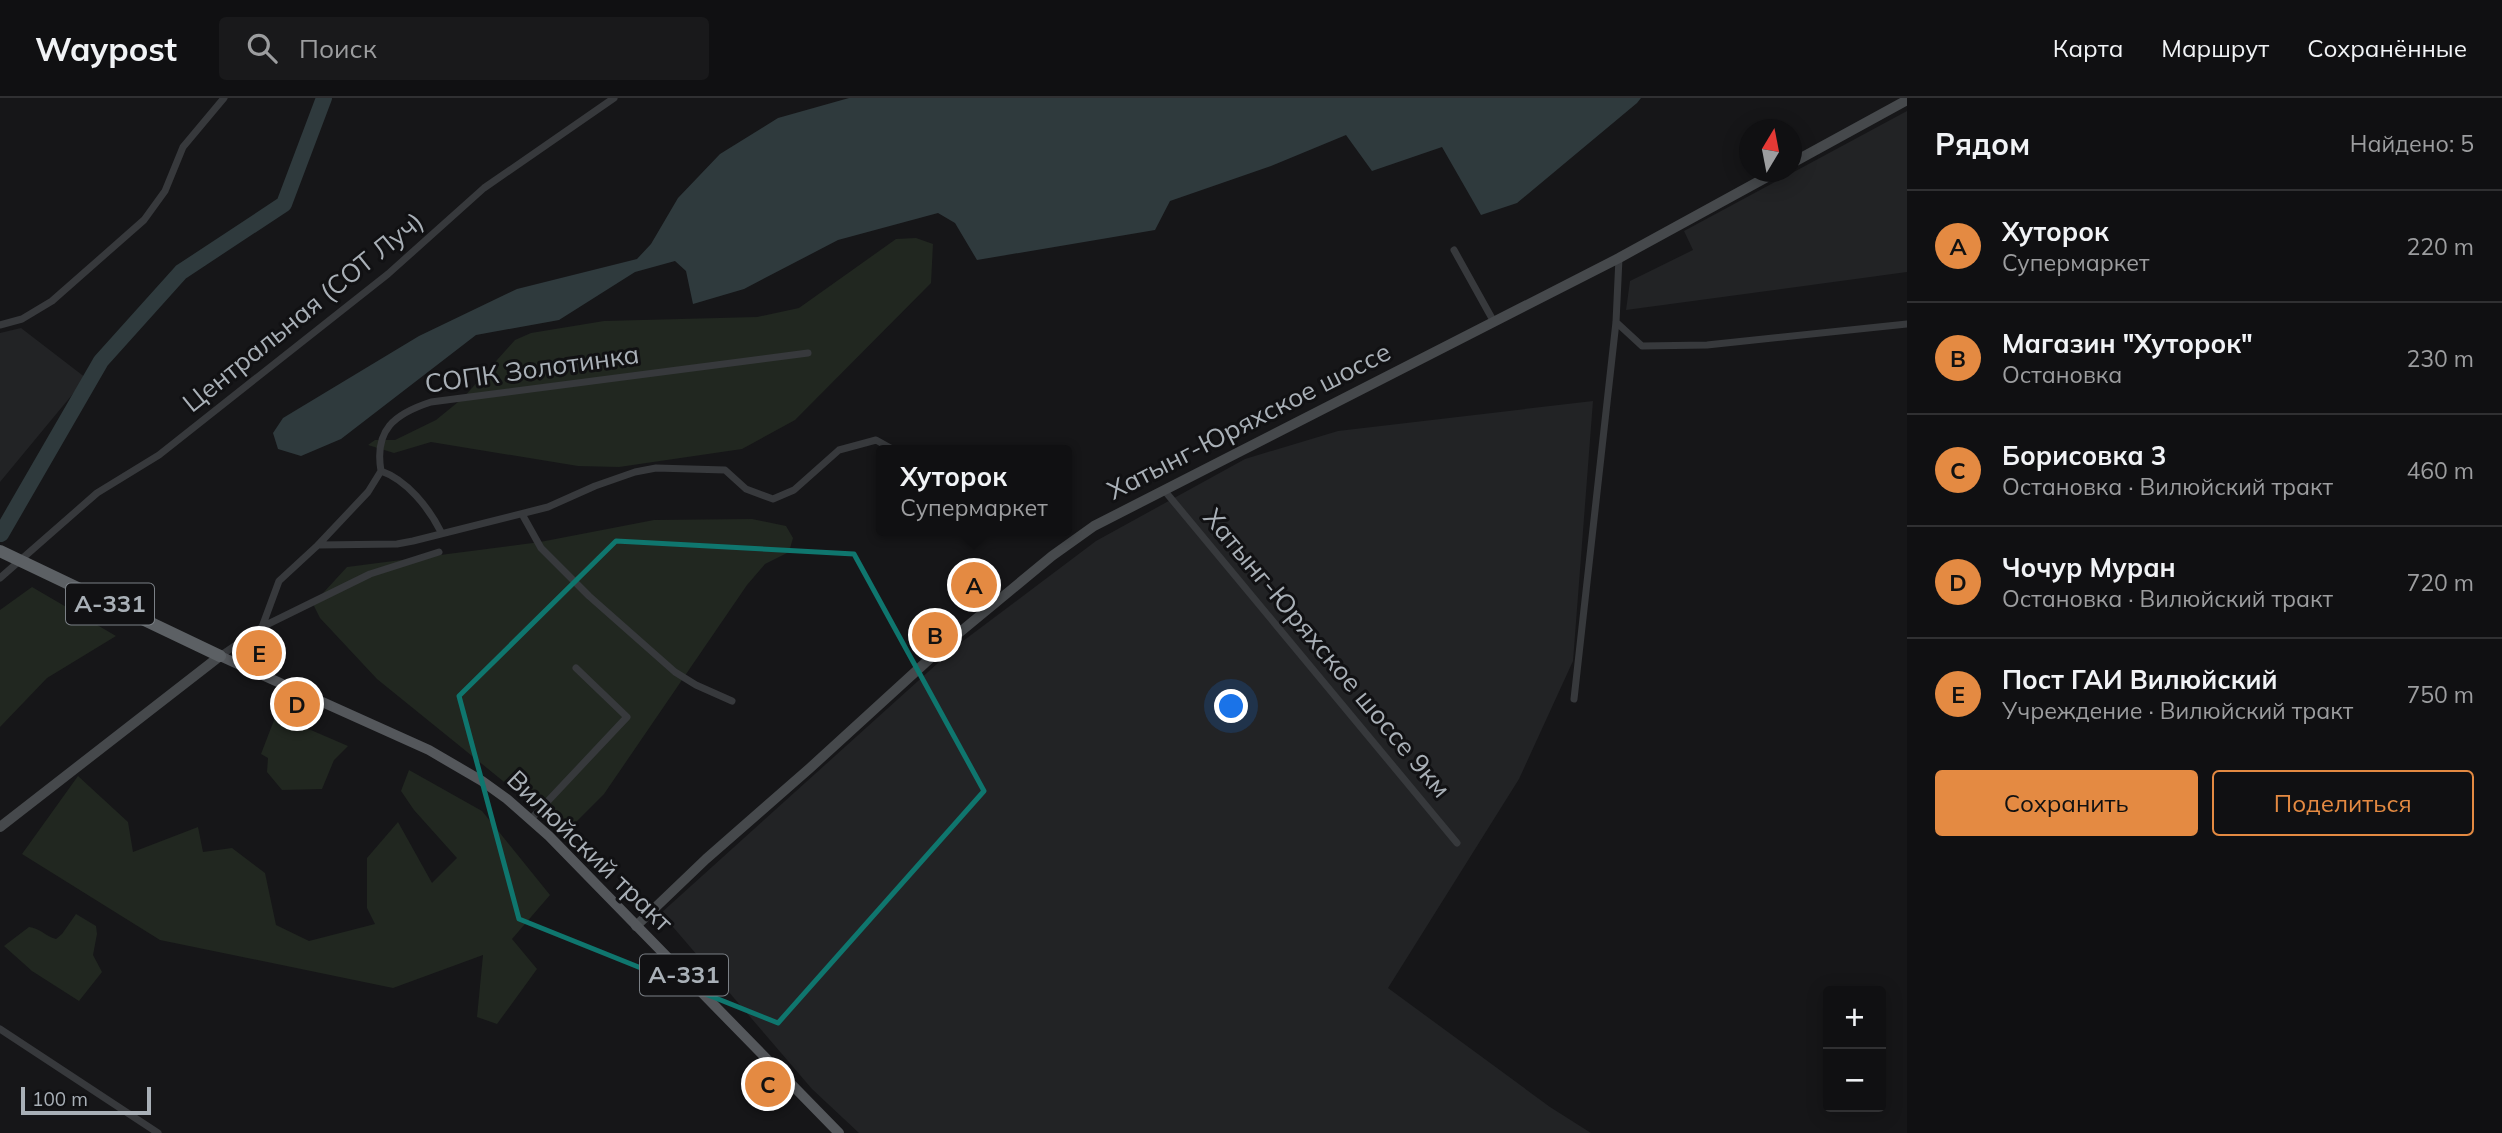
<!DOCTYPE html>
<html lang="ru">
<head>
<meta charset="utf-8">
<style>
	:root { --surface:#101012; --page:#19191b; --text:#f1f3f6; --muted:#9c9d9f; --line:#303032; --accent:#e48a42 }
	body { margin:0; font-family:Mulish,sans-serif; background:var(--page); color:var(--text) }
	.controls { position:absolute; right:21px; bottom:21px; display:grid; overflow:hidden; border-radius:7px; box-shadow:0 4px 18px #0003 }
	.controls button { width:63px; height:63px; display:grid; place-items:center; padding:0; border:0; border-bottom:2px solid var(--line); background:var(--surface); color:var(--text); font:35px sans-serif }
	.compass { position:absolute; left:1739px; top:21px; width:63px; height:63px; border-radius:50%; background:var(--surface); box-shadow:0 4px 18px #0003; rotate:10deg }
	.scale { position:absolute; left:21px; bottom:18px; width:130px; box-sizing:border-box; padding-left:7px; border:4px solid #a9b0b7; border-top:0; font-size:19px; line-height:24px; white-space:nowrap; color:#a9b0b7; -webkit-text-stroke:5px #111113; paint-order:stroke }
	.you { position:absolute; left:1232px; top:609px; width:24px; height:24px; margin:-18px; border:5px solid #fff; border-radius:50%; background:#1a73e8; box-shadow:0 0 0 10px #1a73e833 }
	.badge { display:grid; place-items:center; width:46px; height:46px; border-radius:50%; background:var(--accent); color:#111; font-size:23px; font-weight:700 }
	.pin { position:absolute; translate:-50% -50%; border:4px solid #fff; box-shadow:0 2px 7px #0006 }
	.popup { position:absolute; left:876px; top:347px; width:196px; height:91px; box-sizing:border-box; display:grid; place-content:center; border-radius:7px; background:var(--surface); filter:drop-shadow(0 2px 5px #0005); font-size:23px; white-space:nowrap; color:var(--muted) }
	.popup b { font-size:26px; color:var(--text) }
	.popup::after { content:''; position:absolute; left:50%; top:100%; margin-left:-14px; border:14px solid transparent; border-top-color:var(--surface) }
	.list { margin:0; padding:0; list-style:none }
	h2 { display:flex; justify-content:space-between; align-items:center; height:91px; margin:0; padding:0 28px; font-size:30px }
	h2 small { font-size:23px; font-weight:400; color:var(--muted) }
	.list li { display:grid; grid-template-columns:46px 1fr auto; gap:21px; align-items:center; box-sizing:border-box; height:112px; padding:0 28px; border-top:2px solid var(--line) }
	.list b { display:block; font-size:26px; white-space:nowrap }
	.list p { margin:0; font-size:23px; white-space:nowrap; color:var(--muted) }
	.list em { font-size:23px; font-style:normal; color:var(--muted) }
	.actions { display:flex; gap:14px; padding:21px 28px }
	.actions a { flex:1; padding:16px 0; border:2px solid var(--accent); border-radius:7px; text-align:center; font-size:24px; color:var(--accent) }
	.actions .main { background:var(--accent); color:#111 }
	.icon { flex:none; width:38px; height:38px; fill:none; stroke:currentColor; stroke-width:2; stroke-linecap:round; stroke-linejoin:round }
	.map { position:relative; flex:none; width:1907px; height:1035px; overflow:hidden }
	header { display:flex; align-items:center; gap:42px; box-sizing:border-box; height:98px; padding:0 35px; background:var(--surface); border-bottom:2px solid var(--line) }
	header strong { font-size:33px }
	nav { display:flex; gap:38px; margin-inline-start:auto; font-size:24px }
	.search { width:490px; height:63px; background:var(--page); display:flex; align-items:center; gap:18px; box-sizing:border-box; padding:0 24px; border-radius:7px; color:var(--muted); font-size:26px }
	main { display:flex }
	aside { flex:1; background:var(--surface) }
	.map>svg:first-child { display:block }
	.built { fill:#222325 }
	.green { fill:#212720 }
	.water { fill:#2f3a3d }
	.lines { fill:none; stroke-linecap:round; stroke-linejoin:round }
	.river { stroke:#2f3a3d; stroke-width:16 }
	.minor { stroke:#37393c; stroke-width:7 }
	.secondary { stroke:#46494c; stroke-width:10 }
	.primary { stroke:#54575b; stroke-width:10 }
	.trunk { stroke:#5c6064; stroke-width:12 }
	.marked { fill:none; stroke:#0f766e; stroke-width:5; stroke-linejoin:round }
	.labels { text-anchor:middle; stroke-width:6; stroke-linejoin:round; paint-order:stroke }
	.shield { fill:#111113; stroke:#7b8086; stroke-width:2 }
	.shield-label { font-size:24px; font-weight:bold; fill:#a9b0b7 }
	.street-label { font-size:26px; fill:#a9b0b7; stroke:#111113 }
</style>
</head>
<body>
<header>
<strong>Waypost</strong>
<div class="search"><svg class="icon" aria-label="search" viewBox="0 0 24 24"><circle cx="10" cy="10" r="6"/><path d="M15 15l6 6"/></svg>Поиск</div>
<nav><a>Карта</a><a>Маршрут</a><a>Сохранённые</a></nav>
</header>
<main>
<div class="map">
<svg width="1907" height="1035" viewBox="0 0 1907 1035">
	<rect width="100%" height="100%" fill="#161618"/>
	<path class="built" d="M1907,13V174L1626,212L1630,183L1693,152L1684,133Z
		M21,230L86,280L0,384V235Z
		M1593,303L1573,563L1519,681L1388,890L1550,1009L1591,1035H859L812,991L661,815L959,546L1096,443L1245,361L1338,333Z"/>
	<path class="green" d="M916,140L933,146L931,185L795,322L742,351L619,369L578,368L431,344L394,355L368,347L375,342H395L436,322L463,300L515,242L531,235L604,223L757,219L799,210L896,141Z
		M752,421L786,428L793,440L789,454L765,466L747,487L604,696L572,728L524,700L377,581L320,520L313,506L347,469L540,444L654,422Z
		M32,489L116,538L47,580L0,629V512Z
		M276,617L348,648L334,662L322,691L282,692L267,674L268,660L261,656Z
		M409,672L482,713L550,797L512,841L537,871L497,926L477,919L483,857L393,890L160,842L22,756L78,678L128,724L133,754L198,729L203,754L232,750L265,775L276,827L309,843L375,826L367,810V760L398,724L432,785L457,760L414,712L401,693Z
		M76,816L96,828L97,836L93,857L102,874L79,903L32,873L4,848L29,829C40,830 45,838 56,841L62,836Z"/>
	<path class="water" d="M849,0H1641L1637,5L1517,105L1481,117L1442,49L1372,73L1346,37L1271,68L1170,103L1155,132L977,162L955,125L938,115L838,142L744,191L693,206L686,173L675,163L635,174L559,222L476,237L341,341L301,358L278,351L273,335L283,320L419,238L517,191L637,161L651,146L678,100L720,56L778,20Z"/>
	<g class="lines">
		<path class="river" d="M1,436L101,263L181,174L284,106L324,0"/>
		<path class="minor" d="M1454,152L1494,224
			M1616,224L1642,248L1707,247L1907,226
			M0,227L22,221L52,203L144,122L165,93L183,49L224,0
			M381,373C407,382 429,410 441,434
			M1164,392L1457,745
			M522,416L541,450L589,498L675,574L696,587L732,603
			M318,447L397,446L413,443L548,409L595,388L635,374L656,370L725,372L746,391L773,401L794,392L839,352L876,342L894,352
			M0,480L97,395L159,357L388,176L484,90L614,0
			M262,529L279,483L318,447L368,394L381,373C374,332 394,316 431,304L808,255
			M220,558L262,529L370,476L439,454
			M1574,601L1616,224L1619,160
			M531,721L627,619L576,570
			M0,931L158,1035"/>
		<path class="secondary" d="M1792,65L1907,2
			M0,729L220,558
			M636,828L706,761L810,670L948,544L1052,458L1094,428L1619,160L1776,74"/>
		<path class="primary" d="M220,558L429,652L482,683L507,701L549,738L839,1035"/>
		<path class="trunk" d="M0,453L220,558"/>
	</g>
	<path class="marked" d="M616,443L854,456L984,693L778,925L519,821L459,598Z"/>
	<g class="labels">
		<g class="shield">
			<rect x="66" y="485.5" width="88" height="41" rx="5"/>
			<rect x="640" y="856.5" width="88" height="41" rx="5"/>
		</g>
		<g class="shield-label">
			<text x="110" y="514">А-331</text>
			<text x="684" y="885">А-331</text>
		</g>
		<g class="street-label">
			<text transform="translate(303 214) rotate(-39)" y="9">Центральная (СОТ Луч)</text>
			<text transform="translate(532 271) rotate(-8)" y="9">СОПК Золотинка</text>
			<text transform="translate(1249 323) rotate(-27)" y="9">Хатынг-Юряхское шоссе</text>
			<text transform="translate(1327 555) rotate(50)" y="9">Хатынг-Юряхское шоссе 9км</text>
			<text transform="translate(590 753) rotate(44)" y="9">Вилюйский тракт</text>
		</g>
	</g>
</svg>
<div class="controls">
<button>+</button>
<button>−</button>
</div>
<svg class="compass" viewBox="-18 -18 36 36"><path d="M0-13l5 13h-10z" fill="#e53935"/><path d="M0 13l5-13h-10z" fill="#9c9d9f"/></svg>
<div class="scale">100 m</div>
<div class="you"></div>
<div class="pin badge" style="left:974px;top:487px">A</div>
<div class="popup"><b>Хуторок</b>Супермаркет</div>
<div class="pin badge" style="left:935px;top:537px">B</div>
<div class="pin badge" style="left:768px;top:986px">C</div>
<div class="pin badge" style="left:297px;top:606px">D</div>
<div class="pin badge" style="left:259px;top:555px">E</div>
</div>
<aside>
<h2>Рядом<small>Найдено: 5</small></h2>
<ul class="list">
<li><span class="badge">A</span><div><b>Хуторок</b><p>Супермаркет</p></div><em>220 m</em></li>
<li><span class="badge">B</span><div><b>Магазин &quot;Хуторок&quot;</b><p>Остановка</p></div><em>230 m</em></li>
<li><span class="badge">C</span><div><b>Борисовка 3</b><p>Остановка · Вилюйский тракт</p></div><em>460 m</em></li>
<li><span class="badge">D</span><div><b>Чочур Муран</b><p>Остановка · Вилюйский тракт</p></div><em>720 m</em></li>
<li><span class="badge">E</span><div><b>Пост ГАИ Вилюйский</b><p>Учреждение · Вилюйский тракт</p></div><em>750 m</em></li>
</ul>
<div class="actions"><a class="main">Сохранить</a><a>Поделиться</a></div>
</aside>
</main>
</body>
</html>
